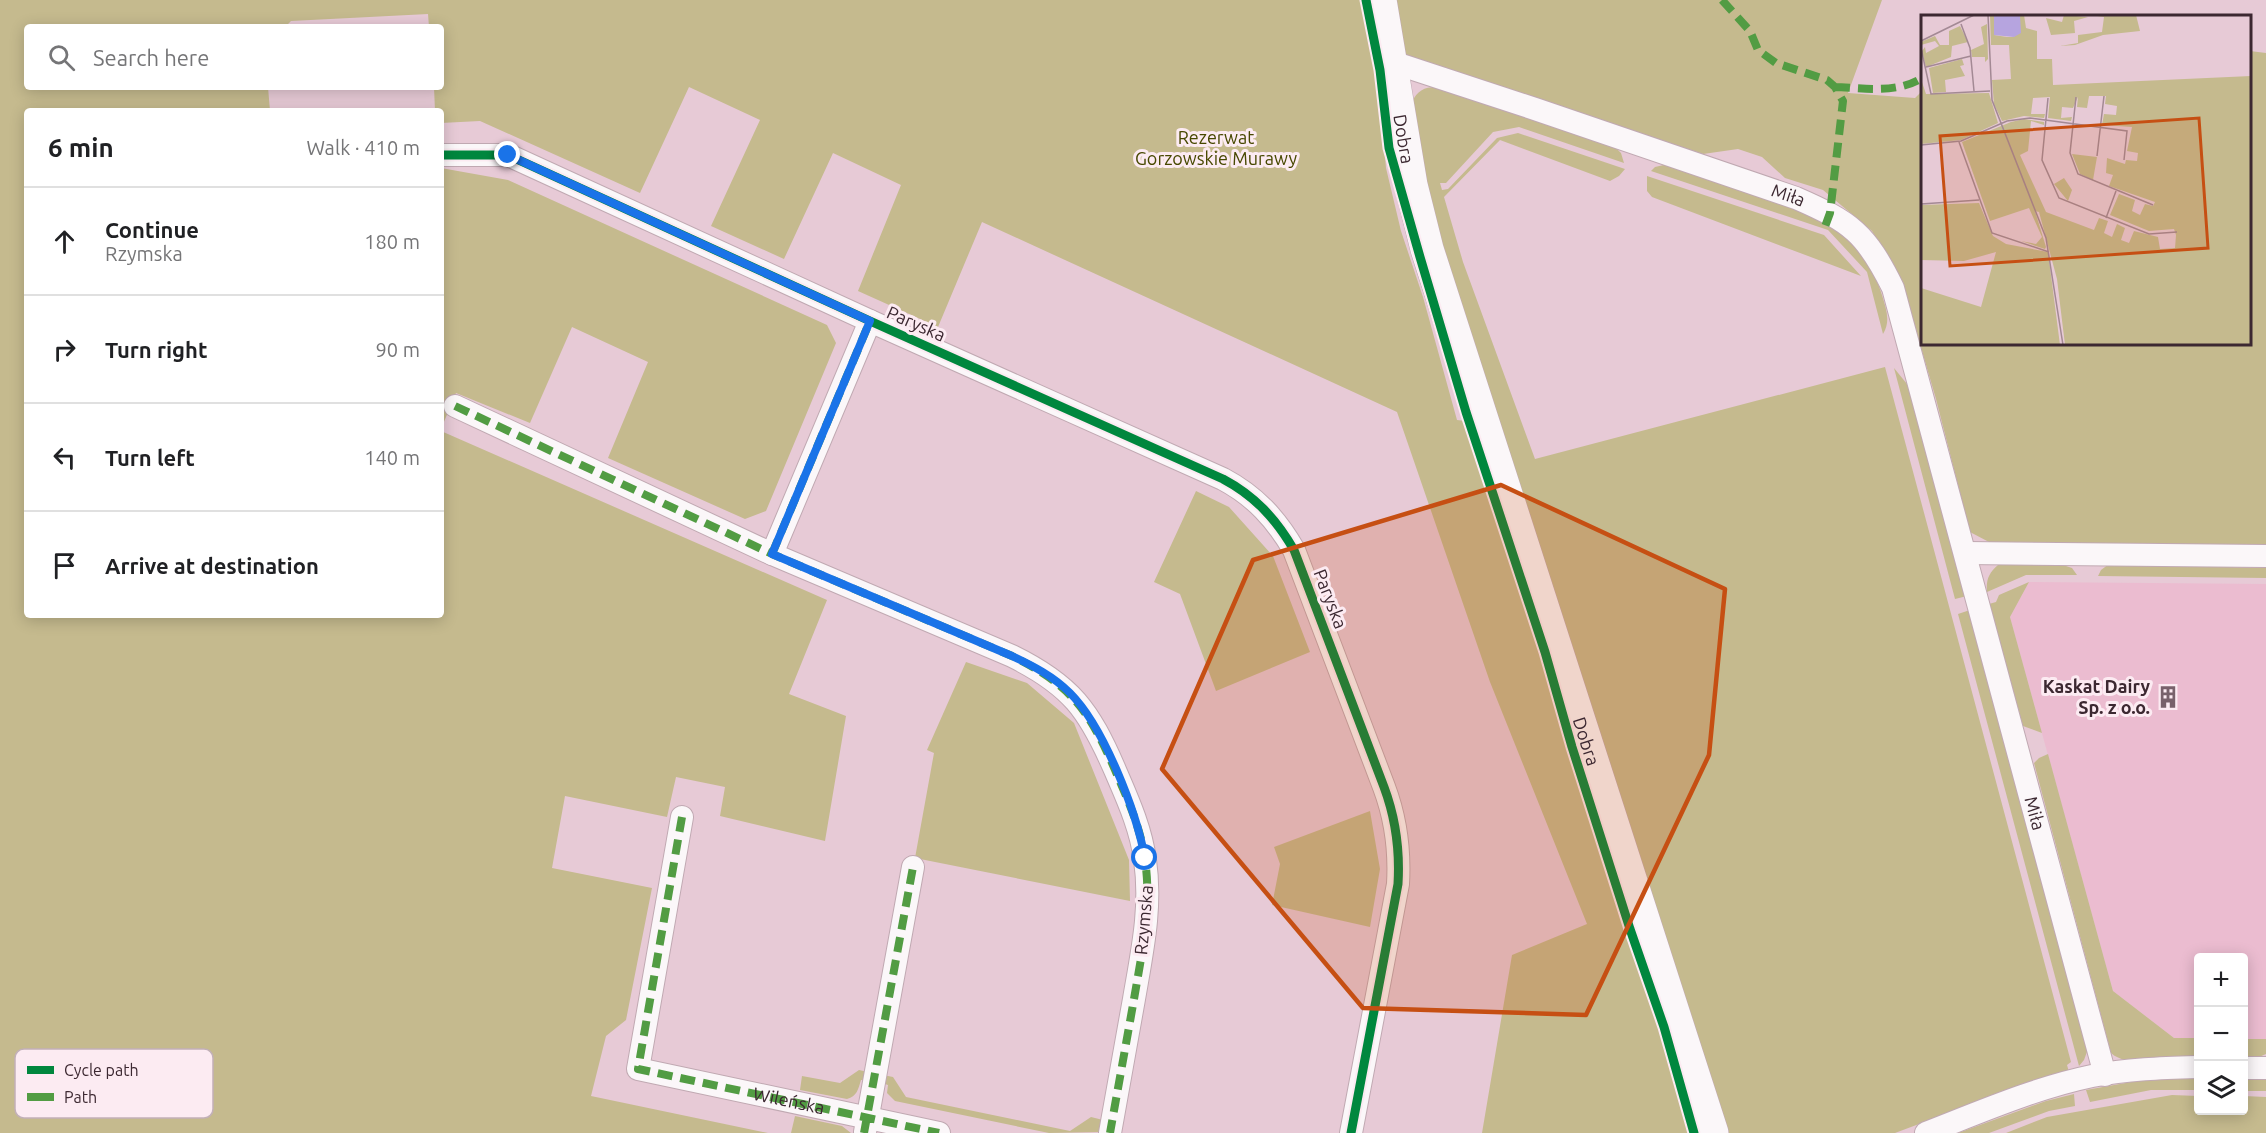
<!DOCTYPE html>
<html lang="en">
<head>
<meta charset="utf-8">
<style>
	:root { --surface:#fff; --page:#f6f6f6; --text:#202124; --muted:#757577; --line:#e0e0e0 }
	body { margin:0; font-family:Ubuntu,sans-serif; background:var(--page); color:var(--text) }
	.controls { position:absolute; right:18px; bottom:18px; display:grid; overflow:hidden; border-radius:6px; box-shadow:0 3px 15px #0003 }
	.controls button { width:54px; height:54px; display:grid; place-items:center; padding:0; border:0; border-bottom:2px solid var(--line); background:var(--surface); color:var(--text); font:30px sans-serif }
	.stop { position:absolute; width:18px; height:18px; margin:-14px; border:4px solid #1a73e8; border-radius:50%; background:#fff }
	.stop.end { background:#1a73e8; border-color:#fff; box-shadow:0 2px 6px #0008 }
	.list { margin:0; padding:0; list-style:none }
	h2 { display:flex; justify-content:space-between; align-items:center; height:78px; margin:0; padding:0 24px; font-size:26px }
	h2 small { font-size:20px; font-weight:400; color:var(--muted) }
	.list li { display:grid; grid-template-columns:39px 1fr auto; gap:18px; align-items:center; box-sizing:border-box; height:108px; padding:0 24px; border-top:2px solid var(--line) }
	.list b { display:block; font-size:22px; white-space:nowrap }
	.list p { margin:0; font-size:20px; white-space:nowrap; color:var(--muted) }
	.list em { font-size:20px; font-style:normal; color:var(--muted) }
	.icon { flex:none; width:33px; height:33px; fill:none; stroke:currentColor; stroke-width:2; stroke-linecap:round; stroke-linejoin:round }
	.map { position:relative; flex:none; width:2266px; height:1133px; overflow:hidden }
	.search { position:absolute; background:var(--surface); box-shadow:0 3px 15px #0003; left:24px; top:24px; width:420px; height:66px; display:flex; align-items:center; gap:15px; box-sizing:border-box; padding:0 21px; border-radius:6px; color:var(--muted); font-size:22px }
	.panel { position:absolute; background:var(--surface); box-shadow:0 3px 15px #0003; left:24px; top:108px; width:420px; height:510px; border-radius:6px }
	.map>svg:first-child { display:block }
	.built { fill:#ebbcd0 }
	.green { fill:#c5ba8e }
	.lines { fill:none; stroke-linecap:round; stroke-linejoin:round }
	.street-casing { stroke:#c0a9b2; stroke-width:24 }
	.secondary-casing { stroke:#c0a9b2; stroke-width:34 }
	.street { stroke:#fbf7f9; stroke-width:22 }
	.secondary { stroke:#fbf7f9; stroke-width:33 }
	.quiet { stroke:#529c43; stroke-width:8; stroke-dasharray:15 8; stroke-linecap:butt }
	.cycleway-casing { stroke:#fcebf2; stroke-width:13 }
	.cycleway { stroke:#00873e; stroke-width:9 }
	.route { stroke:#1a73e8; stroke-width:8 }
	.marked { fill:#c64f13; fill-opacity:0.2; stroke:#c64f13; stroke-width:4.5; stroke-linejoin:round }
	.labels { text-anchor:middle; stroke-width:6; stroke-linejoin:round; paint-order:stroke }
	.park-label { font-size:18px; fill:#474800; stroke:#fcebf2 }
	.street-label { font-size:18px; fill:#3c2831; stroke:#fcebf2 }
	.poi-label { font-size:18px; font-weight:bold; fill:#3c2831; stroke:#fcebf2; text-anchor:end }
	.inset-road { fill:none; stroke:#a38994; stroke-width:1.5 }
	.view { fill:#c64f13; fill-opacity:0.15; stroke:#c64f13; stroke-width:3 }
	.inset-edge { fill:none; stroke:#3c2831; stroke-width:3 }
	.key { fill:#fcebf2; stroke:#c2b0b8; stroke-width:1.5 }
	.key-label { font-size:16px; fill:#3c2831 }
</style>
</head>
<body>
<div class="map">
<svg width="2266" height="1133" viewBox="0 0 2266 1133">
	<rect width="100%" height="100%" fill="#e7cad6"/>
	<path class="built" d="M2029,582L2266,584V1039H2244V958H2198V1038H2174L2113,991L2010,617Z"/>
	<path class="green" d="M0,0H1367L1380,98L1386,168L1401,231L1423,297L1457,420L1490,424L1440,258L1412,102C1417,91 1424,87 1436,87L1615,147L1621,153L1624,163L1519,127L1493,132L1446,183H1440L1442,190L1448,189L1497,138L1518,133L1625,169L1619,176L1610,181L1500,140L1444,197L1463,262L1535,459L1885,367L2071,1062L2067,1065L2069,1072L2037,1080L1895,1133H1482L1512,955L1587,924L1490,682L1397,412L982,222L938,327L858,291L901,185L833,153L784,259L711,226L760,120L689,87L640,193L480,121L441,123V111H435L434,87H441V27H429L428,14L291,21L285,27H27V87H268L270,111H27V615H441V431L827,600L789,694L846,716L825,841L720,816L725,787L676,777L667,817L565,796L552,868L652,888L626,1020L606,1036L591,1096L768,1133H0Z
		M1394,0H1882L1848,93L1915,98L1922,91V344H2250V51L2266,53V545L1989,542L1970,532L1936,399L1903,286L1872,231L1823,190L1785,178L1762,157L1738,149L1703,154L1403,56Z
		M1668,164C1697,174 1726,184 1755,194C1812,214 1862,231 1882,295C1886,309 1891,321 1883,334L1867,272L1828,230L1651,171L1655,167Z
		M441,168L508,180L827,325L836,343L766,511L745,519L608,458L648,362L572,327L530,423L456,393L441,429Z
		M1647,176L1824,235L1861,276L1652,197L1647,191Z
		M1894,368L1907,384L1915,406L1967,596L1955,599Z
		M1196,491L1229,507L1273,556L1310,652L1216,691L1180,594L1154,582Z
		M2060,564L2072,568L2077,575H2026L1987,592C1986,579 1989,573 1998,565Z
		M2109,564L2266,568V578L2098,576L2101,570Z
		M2029,582L2010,617L2042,733L2023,726L1989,604L1996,602L1999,595Z
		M1970,610L2088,1049L2084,1060L2079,1066L1958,614Z
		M966,662L1027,683L1074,723L1129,860L1130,901L915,858L934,753L927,750Z
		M2048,754L2113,991L2174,1038H2198V1058C2175,1059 2128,1069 2111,1053L2034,763L2039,758Z
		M1370,811L1380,869L1370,927L1272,905L1280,864L1274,847Z
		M2244,1039H2266V1054L2259,1057H2244Z
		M859,1070L868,1072L867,1080H861C858,1090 857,1096 847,1099L800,1090L802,1076L840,1083Z
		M883,1075L893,1077L906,1097L1070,1131L1091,1117L1103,1120L1100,1132L1049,1133L895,1101L887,1093L888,1085L882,1083Z
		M2244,1078L2266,1079V1091H2244Z
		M2148,1079H2198V1090H2151L2090,1102L2086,1090Z
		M2074,1094L2075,1106L2049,1111L1989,1133H1958L2046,1101Z
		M2172,1095L2198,1096V1110H2244V1096L2266,1097V1133H2006L2047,1117Z
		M795,1116L842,1126L851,1133H791Z"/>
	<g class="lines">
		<g class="street-casing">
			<g id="street">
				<path id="s1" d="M1392,62L1535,109L1796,198C1851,222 1866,233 1893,288L2105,1075"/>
				<path d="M441,155H508L870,321L1223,479C1255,496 1276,519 1294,550L1384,787C1396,819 1400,850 1398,884L1351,1133"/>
				<path d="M455,406L772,554L1012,656C1071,685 1089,710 1115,770C1127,798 1141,828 1145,860C1152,907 1142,952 1134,999C1126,1044 1118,1088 1110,1133"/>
				<path d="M1966,553L2266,556"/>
				<path d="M772,554L870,321"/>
				<path id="s2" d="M682,817L638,1069L939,1133"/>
				<path d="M2244,1068H2266"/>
				<path d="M865,1132L913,867"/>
				<path d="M1926,1133C1980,1112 2035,1088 2092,1076C2127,1069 2163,1068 2198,1067"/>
			</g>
		</g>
		<g class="secondary-casing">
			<g id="secondary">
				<path id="s3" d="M1380,0L1411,185L1427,249L1712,1133"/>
			</g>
		</g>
		<use href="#street" class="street"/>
		<use href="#secondary" class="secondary"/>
		<path class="quiet" d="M1722,0L1750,31L1758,50L1776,63L1827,80L1835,87L1843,101L1830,213L1823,232
			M1835,87C1864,88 1896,94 1922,78
			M455,406L772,554L1012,656C1071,685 1089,710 1115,770C1127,798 1141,828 1145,860C1152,907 1142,952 1134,999C1126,1044 1118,1088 1110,1133
			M772,554L870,321
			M682,817L638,1069L939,1133
			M864,1133L913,867"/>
		<g class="cycleway-casing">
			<path id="cycleway" d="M1366,0L1380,70L1389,148L1420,257L1466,412L1545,652L1572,747L1630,929L1664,1027L1694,1133
				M441,155H508L870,321L1223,479C1255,496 1276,519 1294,550L1384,787C1396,819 1400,850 1398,884L1351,1133"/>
		</g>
		<use href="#cycleway" class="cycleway"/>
	</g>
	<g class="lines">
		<path class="route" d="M508,155L870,321L772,554L1012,656C1033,666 1053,676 1070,693C1104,727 1136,811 1145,858"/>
	</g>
	<path class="marked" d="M1501,485L1725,589L1709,755L1586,1015L1363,1008L1162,769L1253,560Z"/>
	<defs>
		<g id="building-bare" transform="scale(1.8)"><path d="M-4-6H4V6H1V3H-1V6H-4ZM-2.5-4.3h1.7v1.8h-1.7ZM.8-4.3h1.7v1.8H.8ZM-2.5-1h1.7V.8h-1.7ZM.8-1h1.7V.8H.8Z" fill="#78616b" stroke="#fcebf2" stroke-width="2.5" paint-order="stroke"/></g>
	</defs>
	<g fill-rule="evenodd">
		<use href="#building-bare" x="2168" y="697"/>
	</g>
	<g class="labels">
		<g class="park-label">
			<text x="1216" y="144">Rezerwat<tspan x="1216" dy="21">Gorzowskie Murawy</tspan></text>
		</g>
		<g class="street-label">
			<text dy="6" stroke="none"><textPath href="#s3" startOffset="141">Dobra</textPath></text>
			<text dy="6" stroke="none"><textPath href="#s1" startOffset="418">Miła</textPath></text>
			<text transform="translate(916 324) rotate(24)" y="6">Paryska</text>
			<text transform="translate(1330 599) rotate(69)" y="6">Paryska</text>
			<text dy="6" stroke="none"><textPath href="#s3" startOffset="771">Dobra</textPath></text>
			<text dy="6" stroke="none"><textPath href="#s1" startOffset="1107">Miła</textPath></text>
			<text transform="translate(1144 920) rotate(-85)" y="6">Rzymska</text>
			<text dy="6" stroke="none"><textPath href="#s2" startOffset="410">Wileńska</textPath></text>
		</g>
		<g class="poi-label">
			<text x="2150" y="693">Kaskat Dairy<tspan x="2150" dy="21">Sp. z o.o.</tspan></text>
		</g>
	</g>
	<g transform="translate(1921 15)">
		<rect width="330" height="330" fill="#e7cad6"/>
		<path d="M69,0H73V20L86,22H93L99,0H103L105,13L116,16V44H131L132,70L330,61V330H144L136,264L118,197L114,196L125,232L124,234L100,226L115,229L121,222L108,193L69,206L41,127L90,107L103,104L123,107V110L110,106L107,136L99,140L125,197L173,215L178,203L187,206L183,218L191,222L196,209L204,213L200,225L208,228L213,216L237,222L239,234L254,233L255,220L253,214L228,216L189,200L198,179L214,185L211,196L219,200L224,189L232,191L234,187L188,171L192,160L185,158L186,143L204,149L205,145L216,146L217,138L206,136L211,112L181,110L183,99L195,100L196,91L184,89L185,81H168L166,93L156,92L157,82L152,93L141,92L140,103L151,102L150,106L127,103L129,82L112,83L110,99H124L123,103L103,101L81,106L73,89L71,65L90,64L88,30H70ZM143,0L167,2L153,6L154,18L130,20L125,3L141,7ZM170,0H215L219,16L182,20L154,30L139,31L157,28V20L181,17L183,2ZM66,9L67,44L64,47V42H51L50,35L63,29L60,12ZM39,11L47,27L31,31L30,42L5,52L1,36L4,32L5,38L18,31L14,26L0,30V27L14,21L19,30H28V16ZM41,44L43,50L39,51L44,61L24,65L25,77L12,78L8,53ZM0,64L5,79L68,78L77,108L40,125L0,129ZM151,139L176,142L172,165L159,159ZM143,163L151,175L147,186L133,169ZM58,188L72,221L85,229L127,237L139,330H0V273L60,292L75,237L43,246L0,245V190Z" fill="#c5ba8e"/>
		<path d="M73,0H99L100,18L93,22L73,20Z" fill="#b6a4df"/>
		<path class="inset-road" d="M67,0L71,85L125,223L142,330M40,9L49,33L53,76M0,26L53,0M0,33L10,79L69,76M5,52L50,41M155,82L149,138L157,159L232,190M127,83L121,145L138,183L228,219L256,217M38,127L71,218L128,237M0,130L40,126L86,106L109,103L206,116L203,145M176,141L183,81M0,189L58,185M185,203L195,176"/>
		<path class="view" d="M278,103L287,233L29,251L19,121Z"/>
		<rect width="330" height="330" class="inset-edge"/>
	</g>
	<rect x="15" y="1049" width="198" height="69" rx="9" class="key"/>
	<rect x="27" y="1066" width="27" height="8" fill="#00873e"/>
	<rect x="27" y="1093" width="27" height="8" fill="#529c43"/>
	<g class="key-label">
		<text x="64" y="1076">Cycle path</text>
		<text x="64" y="1103">Path</text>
	</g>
</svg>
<div class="controls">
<button>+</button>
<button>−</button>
<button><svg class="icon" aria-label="layers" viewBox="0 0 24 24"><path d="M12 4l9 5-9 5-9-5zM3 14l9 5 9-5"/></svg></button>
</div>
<div class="stop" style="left:1145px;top:858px"></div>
<div class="stop end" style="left:508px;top:155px"></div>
<div class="search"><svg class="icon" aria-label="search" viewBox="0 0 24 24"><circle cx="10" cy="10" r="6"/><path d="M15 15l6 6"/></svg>Search here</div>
<section class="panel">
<h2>6 min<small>Walk · 410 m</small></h2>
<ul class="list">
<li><svg class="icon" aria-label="ahead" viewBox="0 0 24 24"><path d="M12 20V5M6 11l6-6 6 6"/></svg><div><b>Continue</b><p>Rzymska</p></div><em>180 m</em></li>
<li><svg class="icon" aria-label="right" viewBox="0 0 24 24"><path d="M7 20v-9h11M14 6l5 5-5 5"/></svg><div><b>Turn right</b></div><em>90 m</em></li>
<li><svg class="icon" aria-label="left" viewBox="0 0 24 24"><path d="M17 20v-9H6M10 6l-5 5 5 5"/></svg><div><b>Turn left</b></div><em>140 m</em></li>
<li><svg class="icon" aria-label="arrive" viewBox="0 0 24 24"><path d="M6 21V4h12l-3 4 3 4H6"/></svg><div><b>Arrive at destination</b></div></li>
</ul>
</section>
</div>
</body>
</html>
